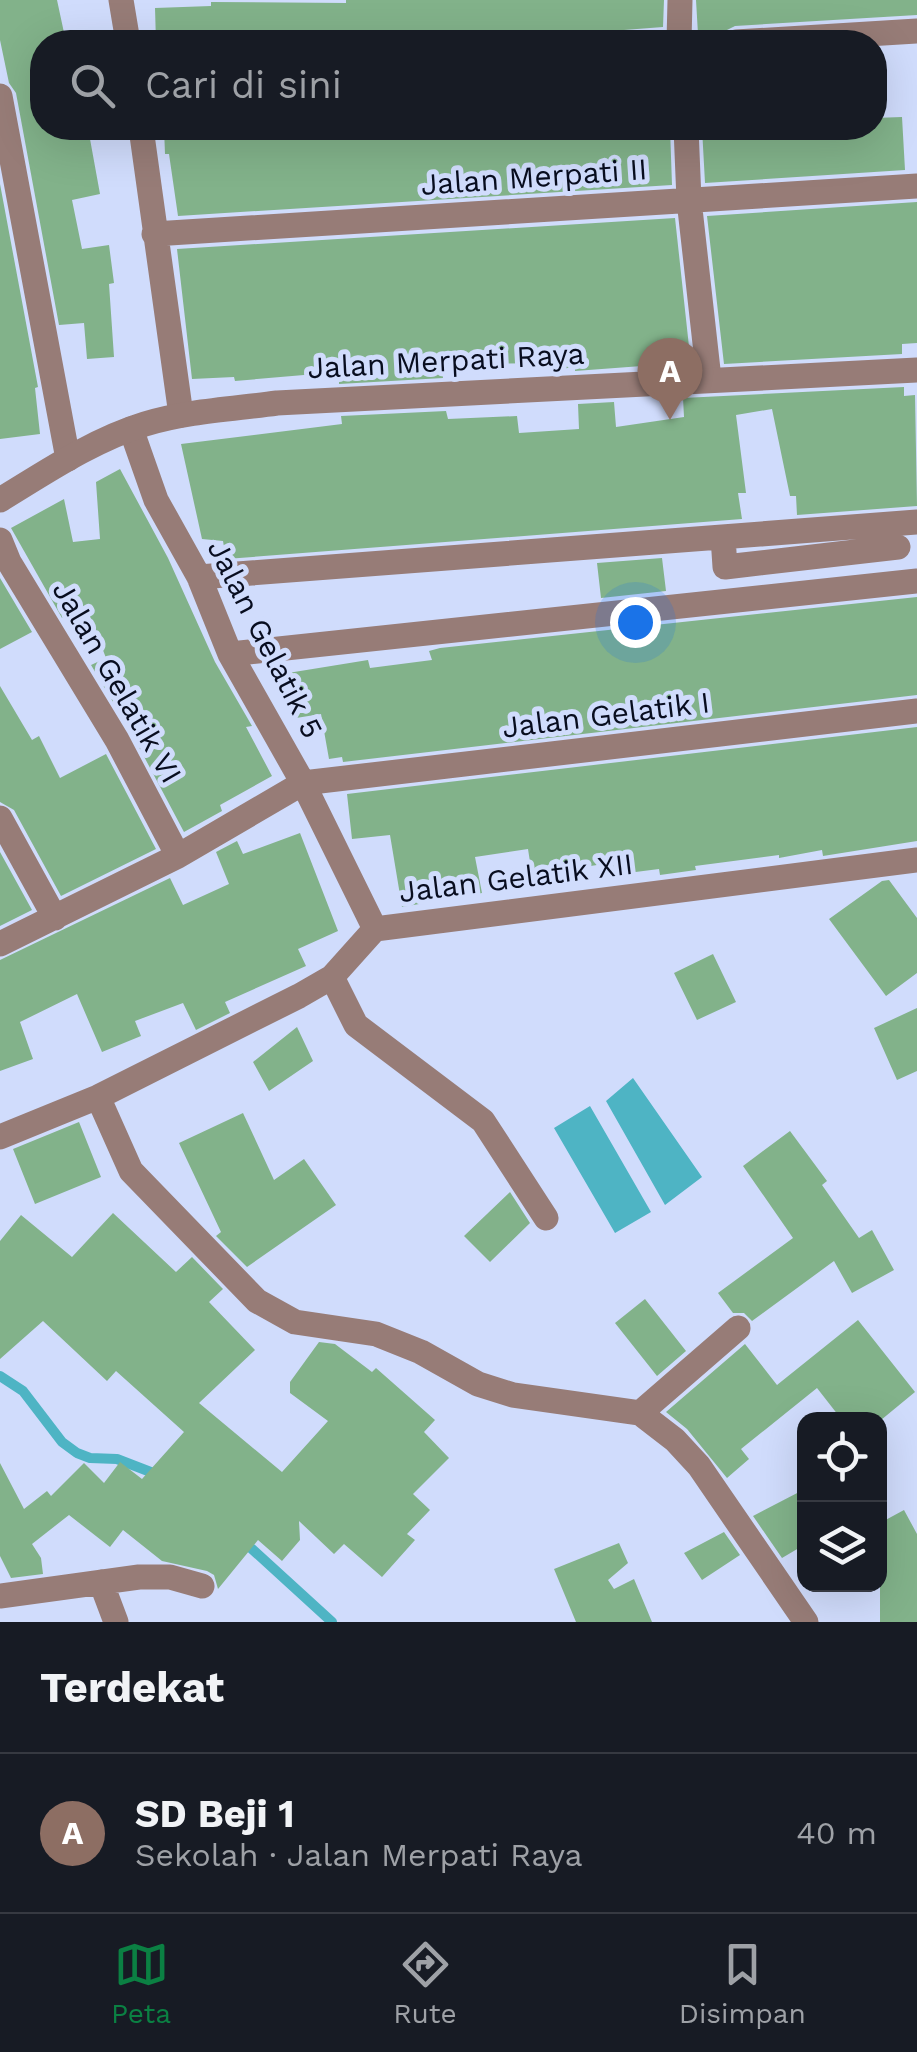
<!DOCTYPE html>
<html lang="id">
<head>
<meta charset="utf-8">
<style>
	:root { --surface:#171b24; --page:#242831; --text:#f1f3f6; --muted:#9ea1a6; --line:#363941; --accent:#0b8043 }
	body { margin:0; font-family:"Work Sans",sans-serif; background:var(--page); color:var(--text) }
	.controls { position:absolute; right:30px; bottom:30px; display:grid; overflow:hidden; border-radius:20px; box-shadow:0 10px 40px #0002 }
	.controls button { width:90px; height:90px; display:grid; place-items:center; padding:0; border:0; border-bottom:2px solid var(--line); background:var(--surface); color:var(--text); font:50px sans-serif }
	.you { position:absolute; left:635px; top:622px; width:35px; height:35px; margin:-25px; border:8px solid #fff; border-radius:50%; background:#1a73e8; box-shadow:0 0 0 15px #1a73e833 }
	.badge { display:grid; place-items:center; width:65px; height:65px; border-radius:50%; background:var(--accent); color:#fff; font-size:32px; font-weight:700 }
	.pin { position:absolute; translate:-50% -82px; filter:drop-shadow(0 2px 5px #0008) }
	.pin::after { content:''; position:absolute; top:52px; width:35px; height:30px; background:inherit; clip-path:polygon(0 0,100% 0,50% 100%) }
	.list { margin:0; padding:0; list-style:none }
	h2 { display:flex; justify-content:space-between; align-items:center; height:130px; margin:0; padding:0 40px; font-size:42px }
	h2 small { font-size:32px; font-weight:400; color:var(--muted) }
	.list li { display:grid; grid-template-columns:65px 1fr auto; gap:30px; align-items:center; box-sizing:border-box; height:160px; padding:0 40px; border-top:2px solid var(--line) }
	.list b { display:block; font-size:38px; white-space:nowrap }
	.list p { margin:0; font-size:32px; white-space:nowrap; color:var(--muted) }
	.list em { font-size:32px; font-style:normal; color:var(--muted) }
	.icon { flex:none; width:55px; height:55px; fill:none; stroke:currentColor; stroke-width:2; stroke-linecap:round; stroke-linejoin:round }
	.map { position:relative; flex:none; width:917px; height:1622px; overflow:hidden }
	.search { position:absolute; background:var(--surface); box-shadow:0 10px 40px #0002; left:30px; right:30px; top:30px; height:110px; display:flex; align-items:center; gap:25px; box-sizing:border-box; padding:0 35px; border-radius:40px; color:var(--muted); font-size:38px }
	.sheet { height:290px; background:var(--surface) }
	nav { display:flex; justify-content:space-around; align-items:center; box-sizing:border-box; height:140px; border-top:2px solid var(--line); background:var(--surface); font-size:28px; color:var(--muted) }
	nav a { display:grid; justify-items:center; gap:5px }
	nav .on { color:var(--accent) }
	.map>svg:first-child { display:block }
	.water { fill:#4eb4c4 }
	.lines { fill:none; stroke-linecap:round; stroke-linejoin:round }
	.stream { stroke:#4eb4c4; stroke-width:10 }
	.building { fill:#82b28a }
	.minor { stroke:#977c77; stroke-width:25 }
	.tertiary { stroke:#977c77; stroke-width:25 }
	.labels { text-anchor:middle; stroke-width:10; stroke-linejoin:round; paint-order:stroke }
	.street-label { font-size:30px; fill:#080d1f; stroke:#d0dcfc }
</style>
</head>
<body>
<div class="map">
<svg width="917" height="1622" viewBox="0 0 917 1622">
	<rect width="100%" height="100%" fill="#d0dcfc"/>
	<path class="water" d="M633,1078L702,1177L665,1205L606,1101Z
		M590,1106L651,1212L615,1233L554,1128Z"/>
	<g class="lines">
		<path class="stream" d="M0,1376L23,1391L62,1442L77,1453L90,1458L117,1459L161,1476
			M241,1539L332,1622"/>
	</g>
	<path class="building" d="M0,0H57L66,42H42V128H88L100,194L72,200L82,249L109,245L114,283L109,284L114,357L87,359L84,323L59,325L16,93L9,83L0,40Z
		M346,0H664L663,27L624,30V38L568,42L567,32L513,38V42H156L155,8L211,6V2L346,3Z
		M696,0H917V15L735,26L723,32L698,34Z
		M902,117L905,170L705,183L702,128H874V118Z
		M164,128H670L672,185L178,216L169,154H165Z
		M0,184L38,387L35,388L40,434L0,439Z
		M917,202V343L902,344V354L724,364L707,216Z
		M675,218L691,365L682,366V363L575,371V367L553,370L552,363L441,364L443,378L339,384V372L235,381L234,377L192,379L177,249Z
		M904,387V396L915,395L917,506L797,515L796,496H790L772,409L736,415L746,493H738L742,519L226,559L223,541L202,539L181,444L342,424L341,416L446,411L448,419L517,416L519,433L579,429L578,404L614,402L616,427L684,417L683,398Z
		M120,469L168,558L215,662L252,726L246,727L272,776L220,805L222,811L184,832L131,732L91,665L106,658L86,606L62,618L11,528L64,499L73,542L100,539L96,482Z
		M662,558L666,591L601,598L597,563Z
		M0,578L32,632L0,649Z
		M917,597V695L343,762L342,757L329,759L321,714L296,718L288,673L368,660L370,668L432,660L429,651L440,648Z
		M0,686L32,740L39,736L60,778L106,754L156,849L61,896L14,810L0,802Z
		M917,727V841L823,856L822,850L779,858V855L695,866L696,870L660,875L659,869L612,875L610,863L532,875L528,849L475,857L482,893L402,907L390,835L352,839L347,794Z
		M300,833L338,931L298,949L306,966L225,1002L230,1013L196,1030L183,1003L135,1021L141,1036L102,1052L77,994L20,1022L33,1059L0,1071V960L170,878L183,905L229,884L216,852L237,841L243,854Z
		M0,852L32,910L0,926Z
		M889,880L917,918V973L886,996L829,919L882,881Z
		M713,954L736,1002L697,1020L674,973Z
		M917,1008V1071L897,1080L874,1028Z
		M297,1027L313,1061L269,1091L253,1062Z
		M243,1113L274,1180L304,1159L336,1205L247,1267L216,1236L221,1232L179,1143Z
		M79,1122L101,1177L35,1204L13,1149Z
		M790,1131L827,1181L822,1185L859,1238L872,1230L894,1270L852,1293L834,1261L752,1321L744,1313H733L718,1293L793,1238L743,1166Z
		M510,1192L530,1223L490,1262L464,1236Z
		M113,1213L176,1272L192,1257L223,1289L209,1302L255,1350L199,1403L282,1472L328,1421L290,1393V1382L319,1342L335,1344L372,1372L376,1368L435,1420L424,1432L449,1458L413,1494L430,1510L407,1534L415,1540L382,1577L344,1544L334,1554L299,1521L300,1540L282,1561L258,1540L218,1589L214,1575L207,1571L162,1561L123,1530L110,1547L69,1515L32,1544L41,1558L43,1574L11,1578L0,1556V1463L24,1509L47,1491L51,1496L84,1463L104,1483L120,1462L142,1479L184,1432L116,1371L107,1381L43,1321L0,1359V1241L21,1215L72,1257Z
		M645,1299L686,1351L657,1376L615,1323Z
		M858,1320L915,1392L881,1420H842L817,1388L741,1449L749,1459L727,1478L687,1429L666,1412L745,1344L777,1385Z
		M803,1490L804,1512L799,1515L804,1525V1545L782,1558L753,1516Z
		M904,1510L917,1534V1622H880V1523Z
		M724,1532L740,1555L702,1580L684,1553Z
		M619,1543L628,1563L608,1580L614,1589L634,1579L652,1622H576L554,1569Z"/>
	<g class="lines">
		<path class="minor" d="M121,0L128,42
			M679,42L680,0
			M736,42L917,31
			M0,96L68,459
			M141,128L181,415
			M686,128L689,200L709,379
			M154,234L917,186
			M131,429L156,500L199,577L230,654L303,783L375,929
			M723,537L725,567L898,547
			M0,540L9,562L117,740L178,856
			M199,577L917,522
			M230,654L917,581
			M0,818L55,918
			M0,944L178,856L303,783L917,711
			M332,977L356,1025L483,1121L546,1218
			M98,1097L131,1171L257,1301L295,1322L376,1334L421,1352L478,1384L513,1395L640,1413L675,1440L699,1466L806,1622
			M0,1137L98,1097L299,996L332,977L375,929L917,860
			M640,1413L738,1328
			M101,1582L116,1622
			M0,1596L139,1577H170L202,1586"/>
		<path class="tertiary" d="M0,500C46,472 93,440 145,424C188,411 233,409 277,403L917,370"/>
	</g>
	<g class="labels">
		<g class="street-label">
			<text transform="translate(534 177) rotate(-4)" y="10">Jalan Merpati II</text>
			<text transform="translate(446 361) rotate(-3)" y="10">Jalan Merpati Raya</text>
			<text transform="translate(265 639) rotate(63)" y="10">Jalan Gelatik 5</text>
			<text transform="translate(117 682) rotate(60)" y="10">Jalan Gelatik VI</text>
			<text transform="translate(606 715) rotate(-7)" y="10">Jalan Gelatik I</text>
			<text transform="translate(516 878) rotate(-7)" y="10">Jalan Gelatik XII</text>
		</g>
	</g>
</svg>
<div class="controls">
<button><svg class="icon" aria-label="locate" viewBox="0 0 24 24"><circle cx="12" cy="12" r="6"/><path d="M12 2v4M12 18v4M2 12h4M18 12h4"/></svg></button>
<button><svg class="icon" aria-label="layers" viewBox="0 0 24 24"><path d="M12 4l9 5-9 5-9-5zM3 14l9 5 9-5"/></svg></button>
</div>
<div class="you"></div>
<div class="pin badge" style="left:670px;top:420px;background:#8d6e63">A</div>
<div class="search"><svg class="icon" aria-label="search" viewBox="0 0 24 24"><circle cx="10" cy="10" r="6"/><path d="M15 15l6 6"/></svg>Cari di sini</div>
</div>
<section class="sheet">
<h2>Terdekat<small></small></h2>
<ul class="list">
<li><span class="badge" style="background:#8d6e63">A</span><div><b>SD Beji 1</b><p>Sekolah · Jalan Merpati Raya</p></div><em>40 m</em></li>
</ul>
</section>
<nav>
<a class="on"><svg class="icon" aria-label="map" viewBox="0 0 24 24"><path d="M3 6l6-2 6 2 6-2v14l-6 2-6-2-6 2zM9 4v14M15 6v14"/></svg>Peta</a>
<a><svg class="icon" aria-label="directions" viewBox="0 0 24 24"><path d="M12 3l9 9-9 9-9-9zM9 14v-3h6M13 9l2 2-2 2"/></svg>Rute</a>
<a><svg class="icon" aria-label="saved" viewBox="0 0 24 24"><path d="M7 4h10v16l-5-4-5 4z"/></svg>Disimpan</a>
</nav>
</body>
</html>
